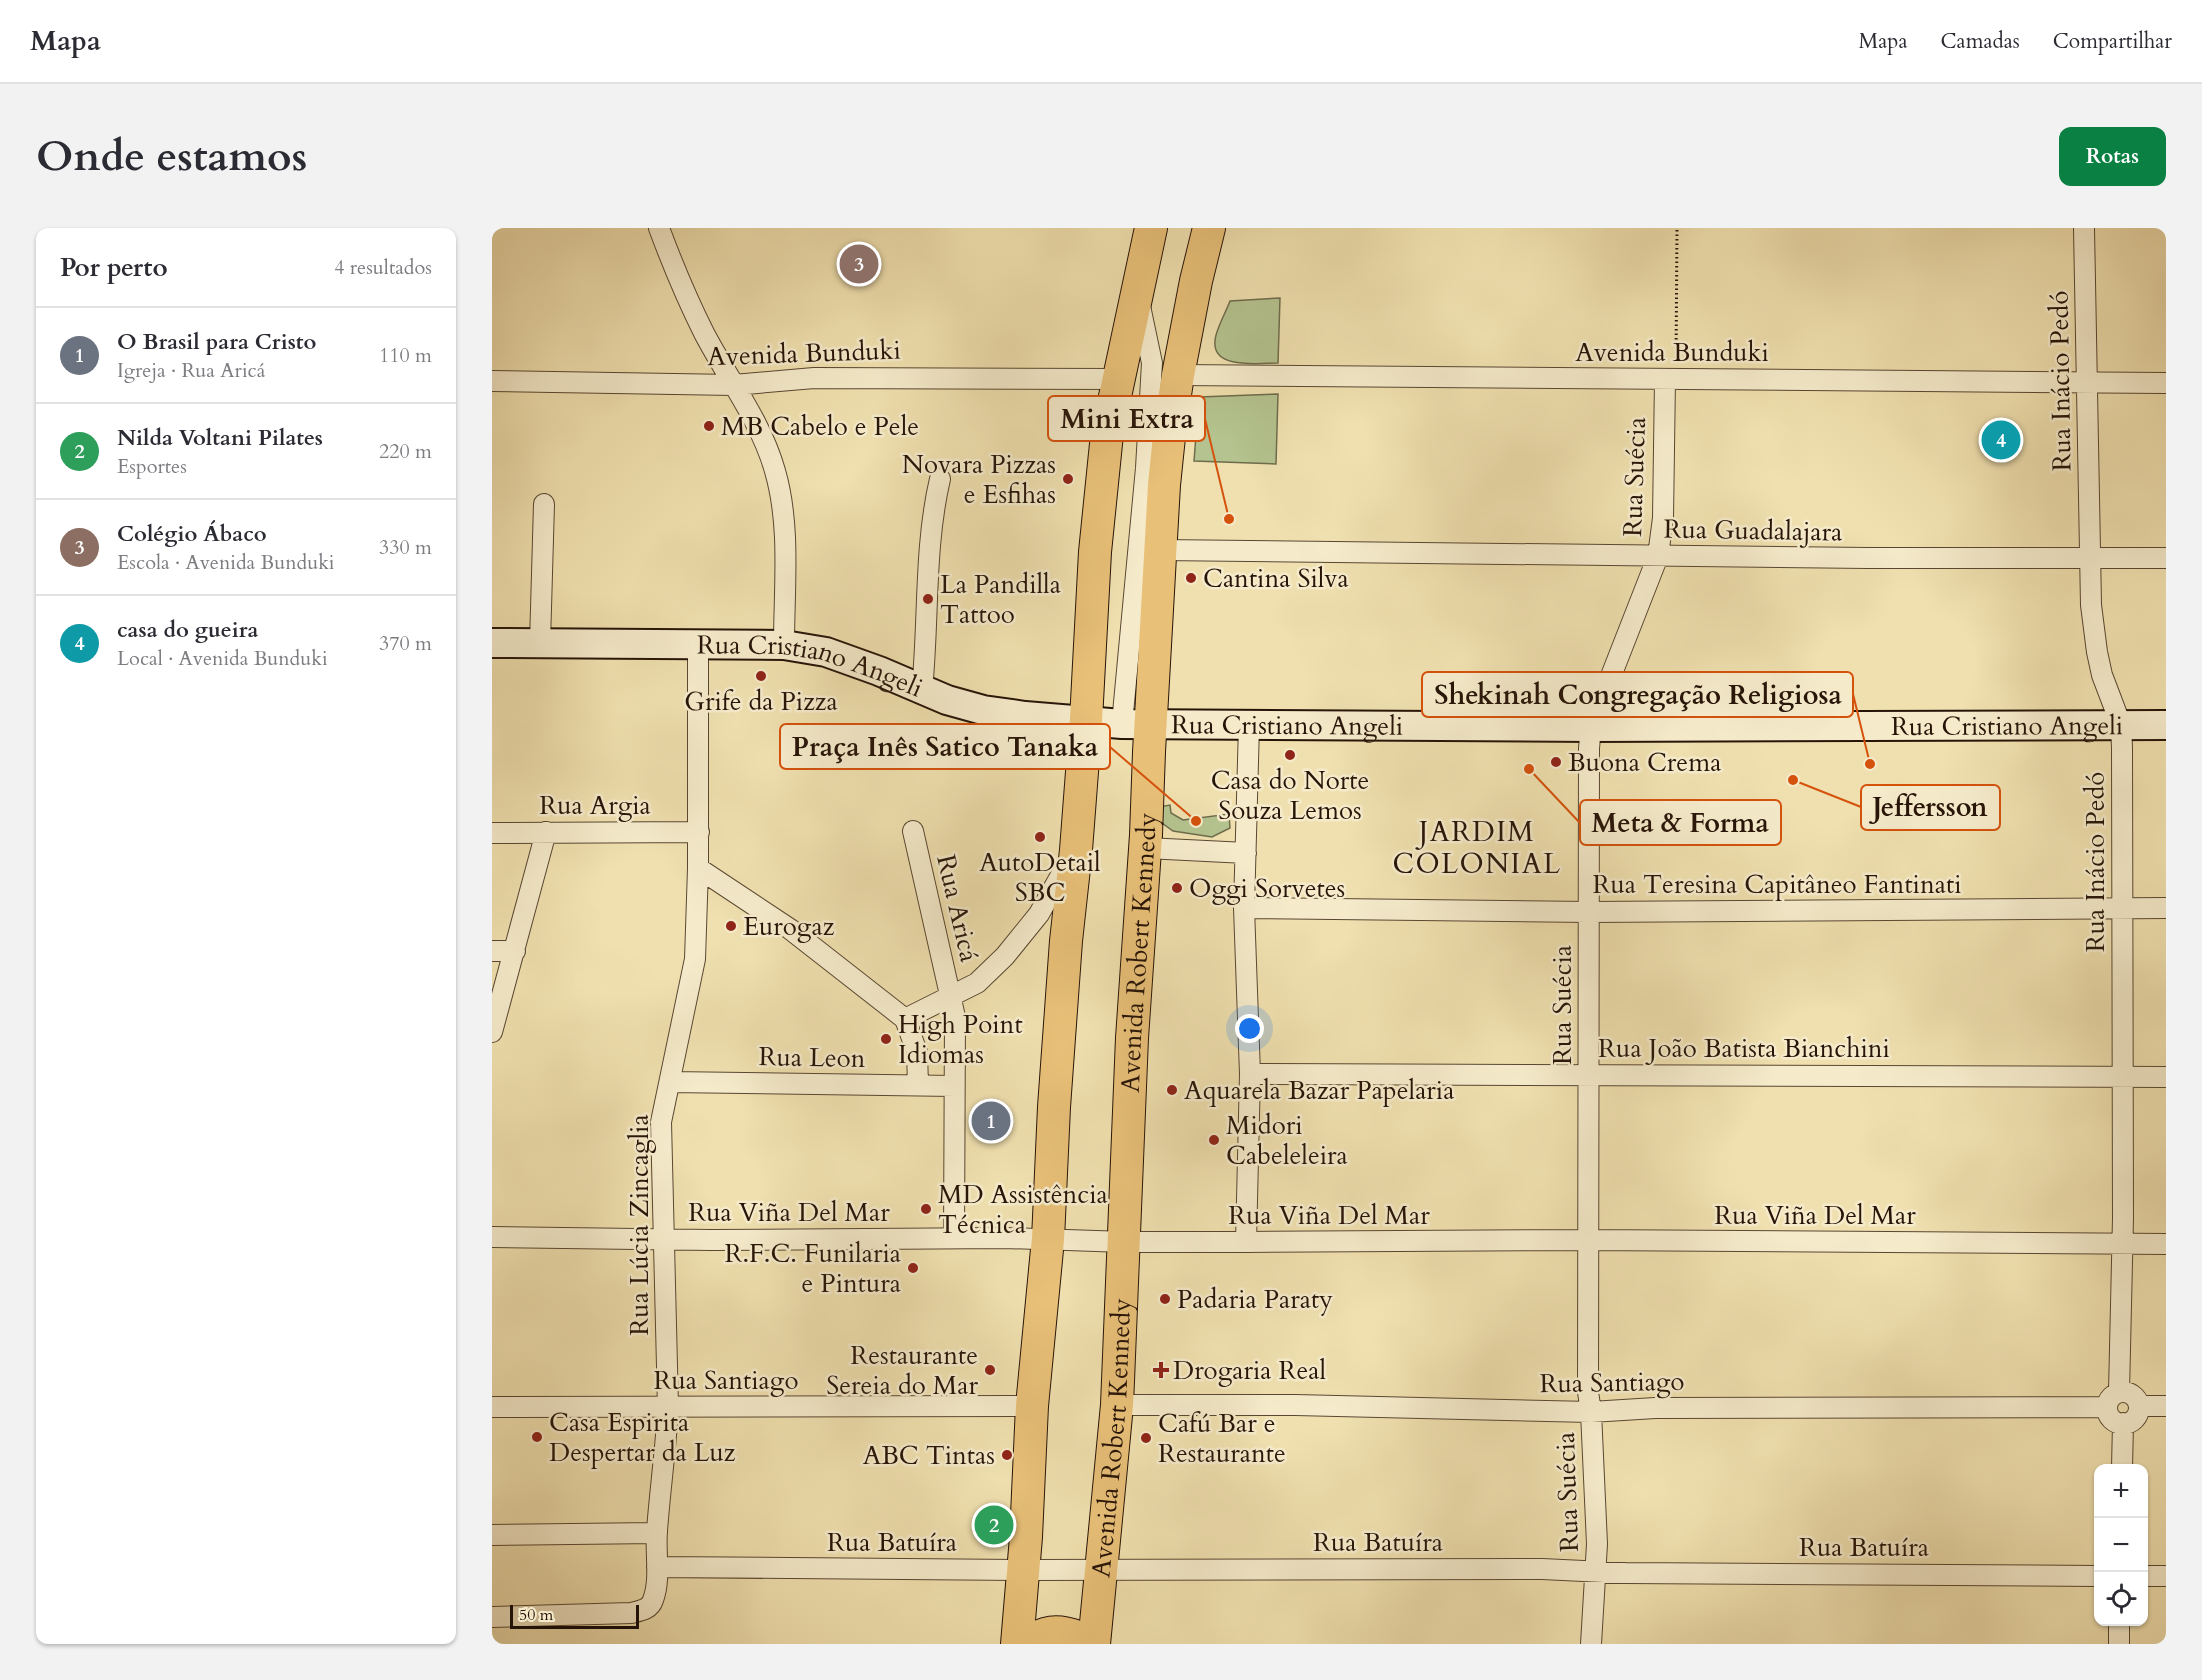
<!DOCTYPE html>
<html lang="pt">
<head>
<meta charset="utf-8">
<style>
	:root { --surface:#fff; --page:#f2f2f3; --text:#2b2b33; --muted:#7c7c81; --line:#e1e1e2; --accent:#0b8043 }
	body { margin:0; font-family:Cardo,serif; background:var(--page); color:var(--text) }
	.controls { position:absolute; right:18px; bottom:18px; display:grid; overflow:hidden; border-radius:12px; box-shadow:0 2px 4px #0004 }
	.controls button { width:54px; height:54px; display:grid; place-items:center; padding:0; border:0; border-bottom:2px solid var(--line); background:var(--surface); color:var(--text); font:30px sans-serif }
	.scale { position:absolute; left:18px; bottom:15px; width:129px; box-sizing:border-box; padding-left:6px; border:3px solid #271408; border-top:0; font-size:16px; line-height:21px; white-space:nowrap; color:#271408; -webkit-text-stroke:4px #f5ebcb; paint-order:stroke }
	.you { position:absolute; left:758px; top:801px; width:21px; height:21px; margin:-15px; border:4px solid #fff; border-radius:50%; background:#1a73e8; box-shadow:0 0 0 9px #1a73e833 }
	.badge { display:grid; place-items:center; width:39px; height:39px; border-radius:50%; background:var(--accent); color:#fff; font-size:20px; font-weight:700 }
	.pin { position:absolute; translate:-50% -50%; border:3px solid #fff; box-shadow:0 2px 6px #0006 }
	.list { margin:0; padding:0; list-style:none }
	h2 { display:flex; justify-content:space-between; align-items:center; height:78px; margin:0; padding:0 24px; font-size:26px }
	h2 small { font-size:20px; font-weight:400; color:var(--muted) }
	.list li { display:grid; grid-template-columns:39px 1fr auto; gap:18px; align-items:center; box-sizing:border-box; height:96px; padding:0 24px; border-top:2px solid var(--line) }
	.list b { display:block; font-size:22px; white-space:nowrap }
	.list p { margin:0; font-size:20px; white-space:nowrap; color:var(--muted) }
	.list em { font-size:20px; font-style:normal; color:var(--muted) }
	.icon { flex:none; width:33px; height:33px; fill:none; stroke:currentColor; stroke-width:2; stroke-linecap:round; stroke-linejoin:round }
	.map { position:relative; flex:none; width:1674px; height:1416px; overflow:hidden; border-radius:12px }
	header { display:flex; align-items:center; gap:36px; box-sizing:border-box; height:84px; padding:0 30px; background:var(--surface); border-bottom:2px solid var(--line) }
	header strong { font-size:28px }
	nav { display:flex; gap:33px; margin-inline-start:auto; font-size:21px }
	.intro { display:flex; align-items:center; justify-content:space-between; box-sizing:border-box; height:144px; padding:0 36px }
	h1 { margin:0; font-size:42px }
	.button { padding:15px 27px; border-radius:12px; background:var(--accent); color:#fff; font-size:21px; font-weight:700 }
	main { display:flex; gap:36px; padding:0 36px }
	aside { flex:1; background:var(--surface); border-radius:12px; box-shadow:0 2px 4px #0004 }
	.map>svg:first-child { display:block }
	.green { fill:#b4c38f; stroke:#6e6c4c; stroke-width:1.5 }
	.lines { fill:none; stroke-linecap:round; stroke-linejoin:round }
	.street-casing { stroke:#594732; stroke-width:22 }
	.secondary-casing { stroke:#271408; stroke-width:32 }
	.primary-casing { stroke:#271408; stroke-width:34 }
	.path { stroke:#271408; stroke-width:3; stroke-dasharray:1.5 3; stroke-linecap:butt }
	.street { stroke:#f5ebcb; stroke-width:20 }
	.secondary { stroke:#f5ebcb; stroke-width:28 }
	.primary { stroke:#e8c078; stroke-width:32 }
	.poi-dot { fill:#8f2418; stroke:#f5ebcb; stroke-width:2 }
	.labels { text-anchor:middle; stroke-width:5; stroke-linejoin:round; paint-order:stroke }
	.street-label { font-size:26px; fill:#271408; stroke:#f5ebcb }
	.poi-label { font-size:26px; fill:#271408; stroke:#f5ebcb; text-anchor:start }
	.quarter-label { font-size:28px; letter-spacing:1.5px; fill:#271408; stroke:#f5ebcb }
	.leader { fill:none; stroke:#d5520c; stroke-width:2 }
	.callout-dot { fill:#d5520c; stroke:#f5ebcb; stroke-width:2 }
	.callout { fill:#f5ebcb; stroke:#d5520c; stroke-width:2 }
	.callout-label { font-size:27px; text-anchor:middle; font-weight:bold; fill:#271408 }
</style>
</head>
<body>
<header>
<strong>Mapa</strong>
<nav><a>Mapa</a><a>Camadas</a><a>Compartilhar</a></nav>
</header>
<div class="intro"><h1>Onde estamos</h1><a class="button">Rotas</a></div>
<main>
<aside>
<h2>Por perto<small>4 resultados</small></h2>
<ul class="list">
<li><span class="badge" style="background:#6b7280">1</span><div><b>O Brasil para Cristo</b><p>Igreja · Rua Aricá</p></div><em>110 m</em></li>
<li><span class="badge" style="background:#2e9e5b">2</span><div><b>Nilda Voltani Pilates</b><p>Esportes</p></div><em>220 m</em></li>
<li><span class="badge" style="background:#8d6e63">3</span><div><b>Colégio Ábaco</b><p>Escola · Avenida Bunduki</p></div><em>330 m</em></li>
<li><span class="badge" style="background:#0f9aa8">4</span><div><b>casa do gueira</b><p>Local · Avenida Bunduki</p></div><em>370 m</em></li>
</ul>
</aside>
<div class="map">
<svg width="1674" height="1416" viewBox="0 0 1674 1416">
	<rect width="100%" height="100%" fill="#f0e0af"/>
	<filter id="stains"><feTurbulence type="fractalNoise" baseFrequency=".00333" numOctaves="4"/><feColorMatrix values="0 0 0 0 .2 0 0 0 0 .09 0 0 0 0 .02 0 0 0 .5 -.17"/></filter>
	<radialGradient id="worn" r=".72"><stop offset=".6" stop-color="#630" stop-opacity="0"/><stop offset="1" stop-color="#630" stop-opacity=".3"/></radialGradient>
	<path class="green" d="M788,70L786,135C768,135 720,142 723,113C723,103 734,84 738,73Z
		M786,166L784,236L702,233L707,169Z
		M678,577L679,585L691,592L737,586L738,600L720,609L681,603L670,595L666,579Z"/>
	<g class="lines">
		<g class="street-casing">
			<path id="street" d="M167,0C180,35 195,71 212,105C236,151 269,193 283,243C299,298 292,360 292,417
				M1592,0L1599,377L1605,424L1610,447L1629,497L1630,520L1631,990L1627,1164
				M686,147L1674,155
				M0,153L242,157L322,150L626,151
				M668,322L1376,330H1674
				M48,415L52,276
				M430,462C437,392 432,319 448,251
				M630,496L654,240L660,135L648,78
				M421,603L463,789L462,1010
				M0,605L207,604
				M654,620L754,625
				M206,640L298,701L413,791
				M752,680L1097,684L1674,680
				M0,723H23
				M413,791L485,755L513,728L547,686L577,633
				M413,791L425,824L426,857
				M0,804L54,604
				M758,846L1674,849
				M178,854L462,858
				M0,1009L219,1012L513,1010L633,1014H754L1096,1012L1674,1016
				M754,1014L758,846L752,680L757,497
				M1615 1180a16 16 0 1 1 32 0a16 16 0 1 1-32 0Z
				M625,1177H803L1099,1184L1163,1180L1615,1179
				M1647,1178H1674
				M0,1179L540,1178
				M1630,1240L1631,1195
				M0,1307L164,1305
				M165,1339L532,1342L1050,1341L1133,1345L1606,1348
				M1652,1348H1674
				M0,1389L139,1385C147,1383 158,1382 161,1372C169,1351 163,1325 165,1303C168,1261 174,1220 176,1179L169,894L203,731L206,640V416
				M1099,1416L1105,1316L1099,1184L1096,1164L1097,520L1099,499L1166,328L1171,290L1173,151
				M1627,1416V1394"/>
		</g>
		<g class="secondary-casing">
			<g id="secondary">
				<path id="s1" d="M0,415L292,417L334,424L387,443L455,472L491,482L533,488L630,496L1099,499L1674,497"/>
			</g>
		</g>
		<g class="primary-casing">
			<g id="primary">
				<path d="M525,1416L534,1309L540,1178L556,1011L562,879L574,713L584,622L594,492L603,324L615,206L659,0"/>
				<path d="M534,1416C552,1403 565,1401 586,1409L589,1416"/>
				<path id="s2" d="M602,1416L625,1177L640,810L654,607L657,524L672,257L678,199L686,147L704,53L717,0"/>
			</g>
		</g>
		<path class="path" d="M1184,134L1185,0"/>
		<use href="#street" class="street"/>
		<use href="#secondary" class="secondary"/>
		<use href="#primary" class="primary"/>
	</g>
	<g class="poi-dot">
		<circle cx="217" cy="198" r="6"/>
		<circle cx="576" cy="251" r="6"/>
		<circle cx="699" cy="350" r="6"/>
		<circle cx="436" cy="371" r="6"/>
		<circle cx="269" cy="448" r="6"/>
		<circle cx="798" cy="527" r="6"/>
		<circle cx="1064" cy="534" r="6"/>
		<circle cx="548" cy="609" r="6"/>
		<circle cx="685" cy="660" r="6"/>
		<circle cx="239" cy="698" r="6"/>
		<circle cx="394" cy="811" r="6"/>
		<circle cx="680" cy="862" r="6"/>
		<circle cx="722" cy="912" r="6"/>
		<circle cx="434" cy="981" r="6"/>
		<circle cx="421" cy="1040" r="6"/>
		<circle cx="673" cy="1071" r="6"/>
		<circle cx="498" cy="1142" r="6"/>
		<path d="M666 1133h6v6h6v6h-6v6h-6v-6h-6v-6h6z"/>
		<circle cx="45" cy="1209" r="6"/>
		<circle cx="654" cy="1210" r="6"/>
		<circle cx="515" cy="1227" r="6"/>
	</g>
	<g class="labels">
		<g class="street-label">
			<text x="1180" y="133">Avenida Bunduki</text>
			<text transform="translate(312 125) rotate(-2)" y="9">Avenida Bunduki</text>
			<text transform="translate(1568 153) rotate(-91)" y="9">Rua Inácio Pedó</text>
			<text transform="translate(1142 249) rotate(-88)" y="9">Rua Suécia</text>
			<text transform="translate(1261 302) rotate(1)" y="9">Rua Guadalajara</text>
			<text dy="9" stroke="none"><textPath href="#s1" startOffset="321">Rua Cristiano Angeli</textPath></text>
			<text dy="9" stroke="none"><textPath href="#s1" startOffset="807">Rua Cristiano Angeli</textPath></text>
			<text dy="9" stroke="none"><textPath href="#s1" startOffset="1527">Rua Cristiano Angeli</textPath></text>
			<text x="103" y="586">Rua Argia</text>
			<text transform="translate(1603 634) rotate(-90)" y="9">Rua Inácio Pedó</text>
			<text x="1285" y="665">Rua Teresina Capitâneo Fantinati</text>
			<text transform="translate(466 680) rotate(77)" y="9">Rua Aricá</text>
			<text dy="9" stroke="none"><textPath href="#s2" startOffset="693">Avenida Robert Kennedy</textPath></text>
			<text transform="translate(1070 777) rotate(-90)" y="9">Rua Suécia</text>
			<text x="1252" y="829">Rua João Batista Bianchini</text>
			<text transform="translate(320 829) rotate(1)" y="9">Rua Leon</text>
			<text x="297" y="993">Rua Viña Del Mar</text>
			<text x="837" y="996">Rua Viña Del Mar</text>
			<text x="1323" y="996">Rua Viña Del Mar</text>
			<text transform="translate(147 997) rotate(-90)" y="9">Rua Lúcia Zincaglia</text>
			<text x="234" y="1161">Rua Santiago</text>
			<text transform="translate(1120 1154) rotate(-1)" y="9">Rua Santiago</text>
			<text dy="9" stroke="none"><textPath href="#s2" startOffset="207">Avenida Robert Kennedy</textPath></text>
			<text transform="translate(1075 1264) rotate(-92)" y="9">Rua Suécia</text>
			<text x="400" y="1323">Rua Batuíra</text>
			<text x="886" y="1323">Rua Batuíra</text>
			<text x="1372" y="1328">Rua Batuíra</text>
		</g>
		<g class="poi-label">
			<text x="229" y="207">MB Cabelo e Pele</text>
			<text x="564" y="245" text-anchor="end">Novara Pizzas<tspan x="564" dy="30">e Esfihas</tspan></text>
			<text x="711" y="359">Cantina Silva</text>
			<text x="448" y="365">La Pandilla<tspan x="448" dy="30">Tattoo</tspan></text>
			<text x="269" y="482" text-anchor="middle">Grife da Pizza</text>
			<text x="1076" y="543">Buona Crema</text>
			<text x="798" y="561" text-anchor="middle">Casa do Norte<tspan x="798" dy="30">Souza Lemos</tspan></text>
			<text x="548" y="643" text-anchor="middle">AutoDetail<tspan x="548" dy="30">SBC</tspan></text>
			<text x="697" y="669">Oggi Sorvetes</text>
			<text x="251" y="707">Eurogaz</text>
			<text x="406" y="805">High Point<tspan x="406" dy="30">Idiomas</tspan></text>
			<text x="692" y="871">Aquarela Bazar Papelaria</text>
			<text x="734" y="906">Midori<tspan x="734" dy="30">Cabeleleira</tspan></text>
			<text x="446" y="975">MD Assistência<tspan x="446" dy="30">Técnica</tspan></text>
			<text x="409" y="1034" text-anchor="end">R.F.C. Funilaria<tspan x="409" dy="30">e Pintura</tspan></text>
			<text x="685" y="1080">Padaria Paraty</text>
			<text x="486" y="1136" text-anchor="end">Restaurante<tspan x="486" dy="30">Sereia do Mar</tspan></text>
			<text x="681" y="1151">Drogaria Real</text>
			<text x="57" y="1203">Casa Espirita<tspan x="57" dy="30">Despertar da Luz</tspan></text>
			<text x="666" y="1204">Cafú Bar e<tspan x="666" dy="30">Restaurante</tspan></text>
			<text x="503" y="1236" text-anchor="end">ABC Tintas</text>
		</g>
		<g class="quarter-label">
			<text x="985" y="613">JARDIM<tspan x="985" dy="32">COLONIAL</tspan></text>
		</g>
	</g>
	<path class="leader" d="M737 291L713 191M1378 536L1361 466M704 593L618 519M1301 552L1369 579M1037 541L1088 595"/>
	<g class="callout-dot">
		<circle cx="737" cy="291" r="6"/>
		<circle cx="1378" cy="536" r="6"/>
		<circle cx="704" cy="593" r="6"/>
		<circle cx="1301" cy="552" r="6"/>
		<circle cx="1037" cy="541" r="6"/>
	</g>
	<g class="callout">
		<rect x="556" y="168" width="157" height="45" rx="6"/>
		<rect x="930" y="444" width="431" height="45" rx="6"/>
		<rect x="288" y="496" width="330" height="45" rx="6"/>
		<rect x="1369" y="557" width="139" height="45" rx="6"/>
		<rect x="1088" y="572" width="201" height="45" rx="6"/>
	</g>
	<g class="callout-label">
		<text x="635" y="200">Mini Extra</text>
		<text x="1146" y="476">Shekinah Congregação Religiosa</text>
		<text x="453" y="528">Praça Inês Satico Tanaka</text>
		<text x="1438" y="588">Jeffersson</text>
		<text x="1188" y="604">Meta &amp; Forma</text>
	</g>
	<rect width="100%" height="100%" filter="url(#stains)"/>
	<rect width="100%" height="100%" fill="url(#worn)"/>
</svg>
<div class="controls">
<button>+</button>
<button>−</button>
<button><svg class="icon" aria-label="locate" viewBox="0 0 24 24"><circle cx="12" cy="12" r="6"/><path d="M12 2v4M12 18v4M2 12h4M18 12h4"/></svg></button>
</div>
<div class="scale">50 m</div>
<div class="you"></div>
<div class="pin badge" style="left:499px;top:893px;background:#6b7280">1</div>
<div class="pin badge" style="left:502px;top:1297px;background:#2e9e5b">2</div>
<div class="pin badge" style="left:367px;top:36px;background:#8d6e63">3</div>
<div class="pin badge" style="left:1509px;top:212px;background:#0f9aa8">4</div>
</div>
</main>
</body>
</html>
